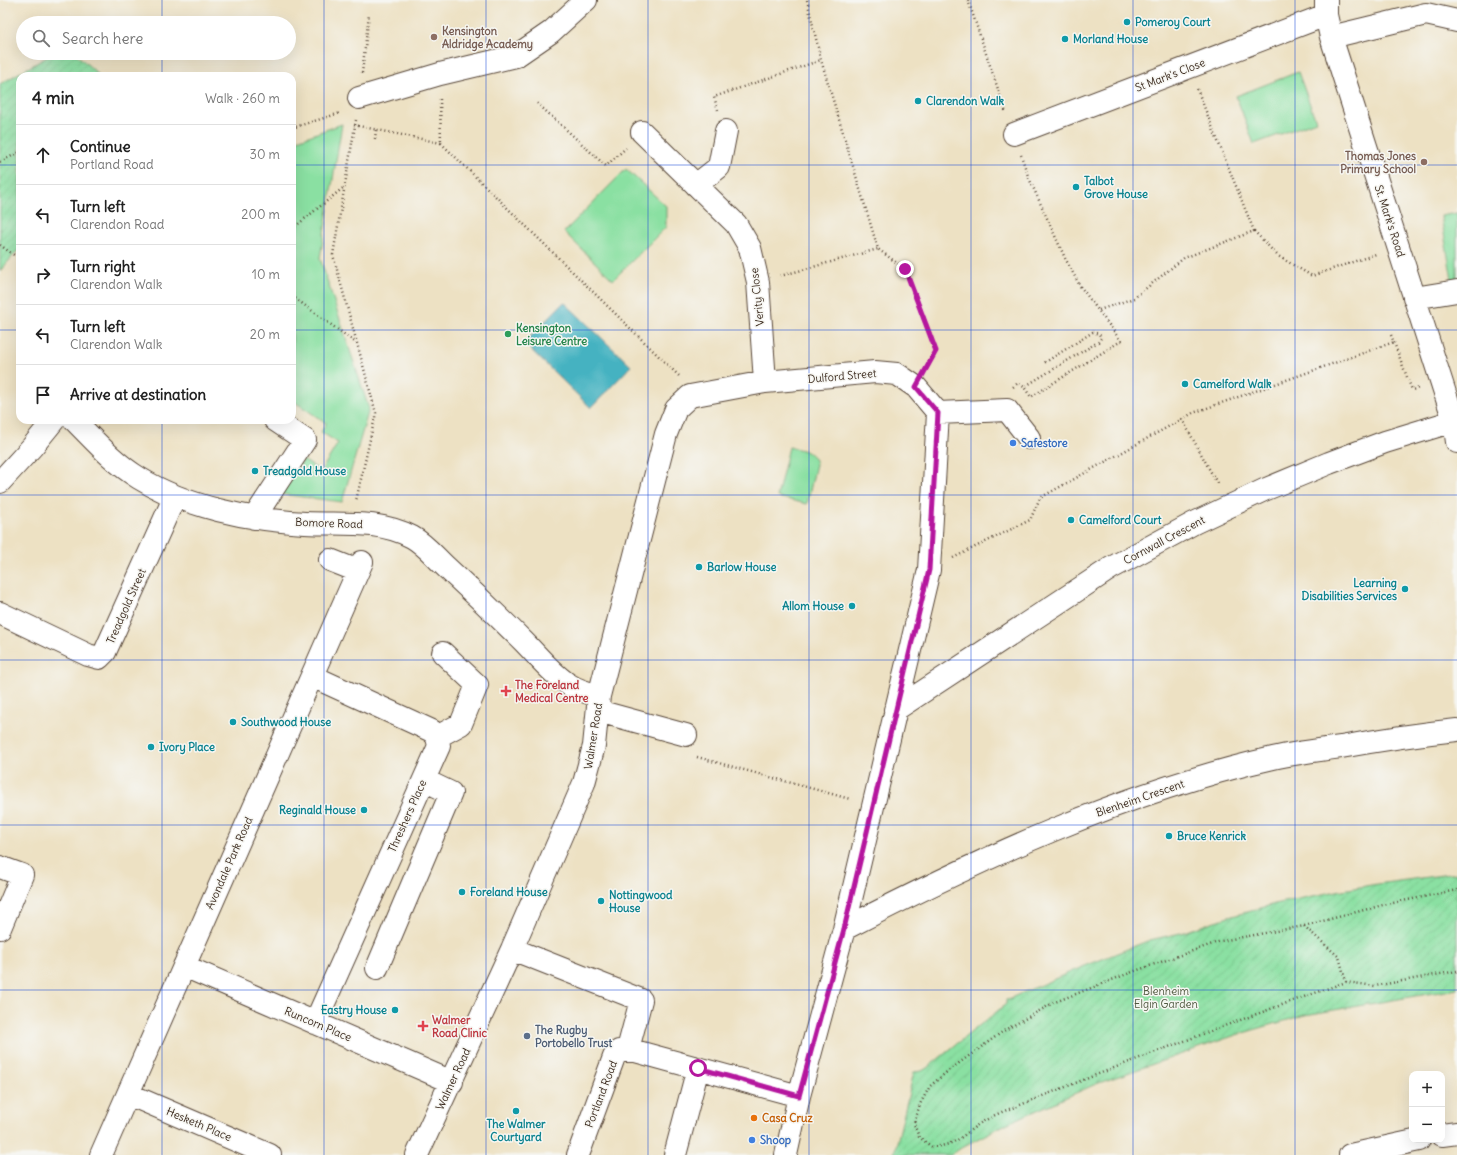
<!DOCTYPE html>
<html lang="en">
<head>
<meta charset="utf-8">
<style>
	:root { --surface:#fff; --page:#f2f2f2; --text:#222; --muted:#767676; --line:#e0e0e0 }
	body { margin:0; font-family:Delius,sans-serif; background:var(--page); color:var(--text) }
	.controls { position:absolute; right:12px; bottom:12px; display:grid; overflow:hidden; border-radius:8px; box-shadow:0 4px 16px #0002 }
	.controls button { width:36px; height:36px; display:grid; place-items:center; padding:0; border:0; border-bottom:1px solid var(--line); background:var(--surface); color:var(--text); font:20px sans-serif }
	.stop { position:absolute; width:12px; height:12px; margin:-9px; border:3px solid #b5179e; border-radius:50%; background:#fff }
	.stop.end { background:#b5179e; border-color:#fff; box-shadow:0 1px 4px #0008 }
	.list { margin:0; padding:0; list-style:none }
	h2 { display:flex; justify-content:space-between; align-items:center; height:52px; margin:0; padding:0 16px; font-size:17px }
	h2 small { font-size:13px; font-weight:400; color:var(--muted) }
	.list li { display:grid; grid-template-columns:26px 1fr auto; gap:12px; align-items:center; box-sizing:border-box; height:60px; padding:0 16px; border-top:1px solid var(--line) }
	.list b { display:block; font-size:15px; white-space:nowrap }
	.list p { margin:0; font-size:13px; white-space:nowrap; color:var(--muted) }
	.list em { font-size:13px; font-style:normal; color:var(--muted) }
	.icon { flex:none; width:22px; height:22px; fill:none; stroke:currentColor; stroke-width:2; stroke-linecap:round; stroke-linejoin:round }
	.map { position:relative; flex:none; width:1457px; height:1155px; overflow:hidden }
	.search { position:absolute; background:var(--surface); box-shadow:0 4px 16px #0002; left:16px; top:16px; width:280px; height:44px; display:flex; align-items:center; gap:10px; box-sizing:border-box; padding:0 14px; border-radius:22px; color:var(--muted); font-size:15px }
	.panel { position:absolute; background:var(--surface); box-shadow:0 4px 16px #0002; left:16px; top:72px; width:280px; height:352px; border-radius:12px }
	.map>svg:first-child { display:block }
	.park { fill:#8ae0a2; stroke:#628560 }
	.garden { fill:url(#garden-furrows); stroke:#628560 }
	.water { fill:#45b2c1; stroke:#406e70 }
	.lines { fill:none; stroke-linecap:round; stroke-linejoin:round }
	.minor-casing { stroke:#564537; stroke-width:24 }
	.path { stroke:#564537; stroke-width:2.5; stroke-dasharray:1 3; stroke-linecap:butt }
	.minor { stroke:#fff; stroke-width:22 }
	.route { stroke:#b5179e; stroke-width:5 }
	.grid { fill:none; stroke:#1d4ed8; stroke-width:1; stroke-opacity:0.55 }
	.culture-dot { fill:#0f9aa8; stroke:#f6f6f2; stroke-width:1.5 }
	.education-dot { fill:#8d6e63; stroke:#f6f6f2; stroke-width:1.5 }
	.leisure-dot { fill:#2e9e5b; stroke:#f6f6f2; stroke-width:1.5 }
	.shop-dot { fill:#3f7fe0; stroke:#f6f6f2; stroke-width:1.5 }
	.health-dot { fill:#e0444e; stroke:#f6f6f2; stroke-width:1.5 }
	.service-dot { fill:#5c6f8a; stroke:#f6f6f2; stroke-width:1.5 }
	.food-dot { fill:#e8710a; stroke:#f6f6f2; stroke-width:1.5 }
	.labels { text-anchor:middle; stroke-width:3; stroke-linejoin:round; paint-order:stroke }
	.culture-label { font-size:11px; font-weight:bold; fill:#0d838f; stroke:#f6f6f2; text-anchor:start }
	.education-label { font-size:11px; font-weight:bold; fill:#785e54; stroke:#f6f6f2; text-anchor:start }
	.street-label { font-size:11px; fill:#3b2a1e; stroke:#f6f6f2 }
	.leisure-label { font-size:11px; font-weight:bold; fill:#27864d; stroke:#f6f6f2; text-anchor:start }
	.shop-label { font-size:11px; font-weight:bold; fill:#366cbe; stroke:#f6f6f2; text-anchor:start }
	.health-label { font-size:11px; font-weight:bold; fill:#be3a42; stroke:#f6f6f2; text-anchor:start }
	.park-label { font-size:11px; fill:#4f583f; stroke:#f6f6f2 }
	.service-label { font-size:11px; font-weight:bold; fill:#4e5e75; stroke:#f6f6f2; text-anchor:start }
	.food-label { font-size:11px; font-weight:bold; fill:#c56008; stroke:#f6f6f2; text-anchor:start }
</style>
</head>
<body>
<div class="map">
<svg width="1457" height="1155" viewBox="0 0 1457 1155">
	<defs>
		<pattern id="garden-furrows" width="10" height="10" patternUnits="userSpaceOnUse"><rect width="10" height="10" fill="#8ae0a2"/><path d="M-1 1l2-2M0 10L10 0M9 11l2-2" fill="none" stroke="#78c08b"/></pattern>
	</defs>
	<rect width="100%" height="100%" fill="#f6f6f2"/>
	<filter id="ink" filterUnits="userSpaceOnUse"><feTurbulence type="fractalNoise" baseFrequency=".025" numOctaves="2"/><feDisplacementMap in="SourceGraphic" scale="8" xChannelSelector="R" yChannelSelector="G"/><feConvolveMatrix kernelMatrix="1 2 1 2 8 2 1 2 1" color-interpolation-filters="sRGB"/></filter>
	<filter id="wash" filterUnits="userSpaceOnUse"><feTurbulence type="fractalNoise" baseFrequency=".012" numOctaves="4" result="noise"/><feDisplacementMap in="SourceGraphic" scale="16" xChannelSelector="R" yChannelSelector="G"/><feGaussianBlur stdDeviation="0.9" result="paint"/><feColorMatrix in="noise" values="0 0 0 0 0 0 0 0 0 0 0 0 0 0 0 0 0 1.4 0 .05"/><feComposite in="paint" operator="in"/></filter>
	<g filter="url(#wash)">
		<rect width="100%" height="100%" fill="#ede1c3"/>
		<path class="park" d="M1298,72L1316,121L1254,144L1236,96Z
			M342,124L320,258L369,409L342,502L280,494L303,460L321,471L338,443L321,432L326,423L292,400V142Z
			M626,169L666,206V227L613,280L564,232Z
			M1457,213V279L1452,280L1441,216Z
			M789,447C801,450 813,450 816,464L807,504L777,497Z"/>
		<path class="garden" d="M54,53H75L100,76H20V248L0,271V84Z
			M1457,873V989L1305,1015L1236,1035L1096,1084L1008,1123L964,1146L951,1155H894L914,1072L922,1071L927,1068L1006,1004V1000L1080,968L1150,940L1185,932L1215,921L1275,904L1337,891L1377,884Z"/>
		<path class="water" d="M564,302L631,366L591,408L524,343Z"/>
	</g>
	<g filter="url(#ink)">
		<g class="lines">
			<g class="minor-casing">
				<path id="minor" d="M1326,0V15L1331,37L1454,421L1457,442
					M1331,37L1426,14L1457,21
					M359,98L440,74L516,56L551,32L586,0
					M642,132L736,224L750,248L758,282L765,382
					M1014,134L1326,15
					M696,185L719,167L726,131
					M1414,298L1457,291
					M938,413L1007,410L1029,438
					M74,420C94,440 114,463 139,478C186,507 250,520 305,523C342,525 377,519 412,537C425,544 436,558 447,568C473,592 498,616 523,641C537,655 551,673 568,684C577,690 588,693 599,696
					M0,482L32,447L54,420
					M254,518L305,440L275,420
					M330,560L358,571
					M0,613L88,655L99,658L105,652L175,496
					M312,676L432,731L437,737L439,746L315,1023
					M895,710L1111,568L1194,523L1264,490L1329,463L1385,442L1457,420
					M598,711L686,735
					M437,737L461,724L477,685L443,653
					M0,867L22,875L0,928
					M844,929C978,860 1125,791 1273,758C1295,753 1318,750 1341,747C1379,740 1418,734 1457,730
					M512,949L641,1000L628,1049
					M184,966L452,1082
					M377,968L451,793L424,780
					M128,1094L270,1155
					M1442,1135L1457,1133
					M101,1155L362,562
					M417,1155L512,949L584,783L594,746L599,696L666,434L676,409L690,396L765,382L875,372L897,374L916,387L938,413L929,570L844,929L799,1096L786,1155
					M578,1155L614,1057L619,1051H635L799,1096
					M675,1155L698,1068
					M1350,1155L1419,1140"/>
			</g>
			<path class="path" d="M807,0L821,60L878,249L905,269L936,351L927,367
				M968,0L1006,113
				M362,73L369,14
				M440,99L441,143L679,376
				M537,103L606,166L626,148
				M718,110L714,97L821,60
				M356,120L333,255L376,413L356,501
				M354,125L441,143
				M292,128L340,113
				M375,139L376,130
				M1021,155L1028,176L1065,258L1080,286L1121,341L1031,397L1024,387
				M0,162L20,152
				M292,229L343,188
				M1254,231L1278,256L1312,276L1376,254
				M0,245L14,255
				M780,276L878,249
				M292,296L356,343
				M1099,310L1134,298L1184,258L1254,231L1197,89
				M1391,335L1412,390L1419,388
				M1013,387L1018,383L1024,387L1098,342L1101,338L1099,334L1093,332L1044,363
				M1182,419L1218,485
				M953,558L1030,520L1040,498L1193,413L1394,342
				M697,757L850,799
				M1457,890L1383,905L1304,926L1221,941L1135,971L1055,1002L1005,1030L948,1071L930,1086L920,1104L914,1124L919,1137L932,1147C957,1145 960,1137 979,1124C990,1117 1003,1111 1015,1107C1125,1063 1235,1021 1346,982L1375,986L1457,971
				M1304,926L1339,957L1346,982"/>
			<use href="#minor" class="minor"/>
		</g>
	</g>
	<g class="lines" filter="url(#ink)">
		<path class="route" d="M698,1068L799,1096L844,929L929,570L938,413L916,387L936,351L905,269"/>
	</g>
	<path class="grid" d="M162,0V23M324,0V1155M486,0V1155M648,0V1155M809,0V1155M971,0V1155M1133,0V1155M1295,0V1155M162,53V76M0,165H20M292,165H1457M0,330H20M292,330H1457M162,420V1155M0,495H1457M0,660H1457M0,825H1457M0,990H1457"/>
	<g class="culture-dot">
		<circle cx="1127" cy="22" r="4"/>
		<circle cx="1065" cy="39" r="4"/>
		<circle cx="918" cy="101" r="4"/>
		<circle cx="1076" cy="187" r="4"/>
		<circle cx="1185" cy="384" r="4"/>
		<circle cx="255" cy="471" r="4"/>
		<circle cx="1071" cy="520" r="4"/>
		<circle cx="699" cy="567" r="4"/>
		<circle cx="1405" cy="589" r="4"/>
		<circle cx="852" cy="606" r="4"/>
		<circle cx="233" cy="722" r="4"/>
		<circle cx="151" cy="747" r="4"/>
		<circle cx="364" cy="810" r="4"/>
		<circle cx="1169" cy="836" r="4"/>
		<circle cx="462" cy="892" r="4"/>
		<circle cx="601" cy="901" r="4"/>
		<circle cx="395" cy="1010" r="4"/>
		<circle cx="516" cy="1111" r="4"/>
	</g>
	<g class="education-dot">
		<circle cx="434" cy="37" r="4"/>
		<circle cx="1424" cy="162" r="4"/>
	</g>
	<circle class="leisure-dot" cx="508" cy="334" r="4"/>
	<g class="shop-dot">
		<circle cx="1013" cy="443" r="4"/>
		<circle cx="752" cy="1140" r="4"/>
	</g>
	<g class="health-dot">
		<path d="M504 685h4v4h4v4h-4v4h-4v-4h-4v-4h4z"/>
		<path d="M421 1020h4v4h4v4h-4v4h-4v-4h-4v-4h4z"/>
	</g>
	<circle class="service-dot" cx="527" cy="1036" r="4"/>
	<circle class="food-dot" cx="754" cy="1118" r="4"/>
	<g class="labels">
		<g class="culture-label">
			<text x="1135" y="26">Pomeroy Court</text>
			<text x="1073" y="43">Morland House</text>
			<text x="926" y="105">Clarendon Walk</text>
			<text x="1084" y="185">Talbot<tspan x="1084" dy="13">Grove House</tspan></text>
			<text x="1193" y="388">Camelford Walk</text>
			<text x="263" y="475">Treadgold House</text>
			<text x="1079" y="524">Camelford Court</text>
			<text x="707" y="571">Barlow House</text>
			<text x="1397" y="587" text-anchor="end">Learning<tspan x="1397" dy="13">Disabilities Services</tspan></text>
			<text x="844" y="610" text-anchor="end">Allom House</text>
			<text x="241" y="726">Southwood House</text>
			<text x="159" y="751">Ivory Place</text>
			<text x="356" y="814" text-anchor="end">Reginald House</text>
			<text x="1177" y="840">Bruce Kenrick</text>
			<text x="470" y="896">Foreland House</text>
			<text x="609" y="899">Nottingwood<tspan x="609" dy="13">House</tspan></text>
			<text x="387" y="1014" text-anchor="end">Eastry House</text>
			<text x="516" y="1128" text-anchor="middle">The Walmer<tspan x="516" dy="13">Courtyard</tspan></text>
		</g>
		<g class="education-label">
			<text x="442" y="35">Kensington<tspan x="442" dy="13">Aldridge Academy</tspan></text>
			<text x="1416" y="160" text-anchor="end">Thomas Jones<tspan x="1416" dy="13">Primary School</tspan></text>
		</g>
		<g class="street-label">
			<text transform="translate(1170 75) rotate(-21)" y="4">St Mark's Close</text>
			<text transform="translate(1390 221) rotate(72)" y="4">St. Mark's Road</text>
			<text transform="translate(757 297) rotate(-96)" y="4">Verity Close</text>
			<text transform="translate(842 376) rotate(-5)" y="4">Dulford Street</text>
			<text transform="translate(329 523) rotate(2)" y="4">Bomore Road</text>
			<text transform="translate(1164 540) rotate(-28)" y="4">Cornwall Crescent</text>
			<text transform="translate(126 606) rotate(-66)" y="4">Treadgold Street</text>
			<text transform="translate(593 736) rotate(-81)" y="4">Walmer Road</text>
			<text transform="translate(1140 798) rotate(-19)" y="4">Blenheim Crescent</text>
			<text transform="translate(407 816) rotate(-66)" y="4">Threshers Place</text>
			<text transform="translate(229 863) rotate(-66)" y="4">Avondale Park Road</text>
			<text transform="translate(318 1024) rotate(23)" y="4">Runcorn Place</text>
			<text transform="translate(453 1079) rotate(-65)" y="4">Walmer Road</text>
			<text transform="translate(601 1094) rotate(-69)" y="4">Portland Road</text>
			<text transform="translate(199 1124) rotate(23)" y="4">Hesketh Place</text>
		</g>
		<g class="leisure-label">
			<text x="516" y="332">Kensington<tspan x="516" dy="13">Leisure Centre</tspan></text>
		</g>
		<g class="shop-label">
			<text x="1021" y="447">Safestore</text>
			<text x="760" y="1144">Shoop</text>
		</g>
		<g class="health-label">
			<text x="515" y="689">The Foreland<tspan x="515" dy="13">Medical Centre</tspan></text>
			<text x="432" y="1024">Walmer<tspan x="432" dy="13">Road Clinic</tspan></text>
		</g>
		<g class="park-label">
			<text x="1166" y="995">Blenheim<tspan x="1166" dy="13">Elgin Garden</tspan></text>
		</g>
		<g class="service-label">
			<text x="535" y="1034">The Rugby<tspan x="535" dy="13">Portobello Trust</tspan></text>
		</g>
		<g class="food-label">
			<text x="762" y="1122">Casa Cruz</text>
		</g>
	</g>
</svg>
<div class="controls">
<button>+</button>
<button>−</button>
</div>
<div class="stop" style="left:698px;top:1068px"></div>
<div class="stop end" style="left:905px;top:269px"></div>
<div class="search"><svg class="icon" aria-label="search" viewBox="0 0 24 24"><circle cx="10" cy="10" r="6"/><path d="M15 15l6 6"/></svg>Search here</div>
<section class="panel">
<h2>4 min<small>Walk · 260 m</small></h2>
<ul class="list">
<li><svg class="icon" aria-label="ahead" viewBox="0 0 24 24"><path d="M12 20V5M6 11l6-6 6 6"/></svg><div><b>Continue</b><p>Portland Road</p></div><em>30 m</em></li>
<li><svg class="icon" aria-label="left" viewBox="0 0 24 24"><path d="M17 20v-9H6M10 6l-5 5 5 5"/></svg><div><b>Turn left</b><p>Clarendon Road</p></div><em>200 m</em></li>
<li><svg class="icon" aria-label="right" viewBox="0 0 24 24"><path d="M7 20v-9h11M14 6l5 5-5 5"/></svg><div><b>Turn right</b><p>Clarendon Walk</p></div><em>10 m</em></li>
<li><svg class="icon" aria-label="left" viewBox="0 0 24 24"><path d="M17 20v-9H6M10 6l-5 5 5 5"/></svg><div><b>Turn left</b><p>Clarendon Walk</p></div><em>20 m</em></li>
<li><svg class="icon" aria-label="arrive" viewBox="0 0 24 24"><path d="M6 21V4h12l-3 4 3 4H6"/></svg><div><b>Arrive at destination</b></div></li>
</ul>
</section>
</div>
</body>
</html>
